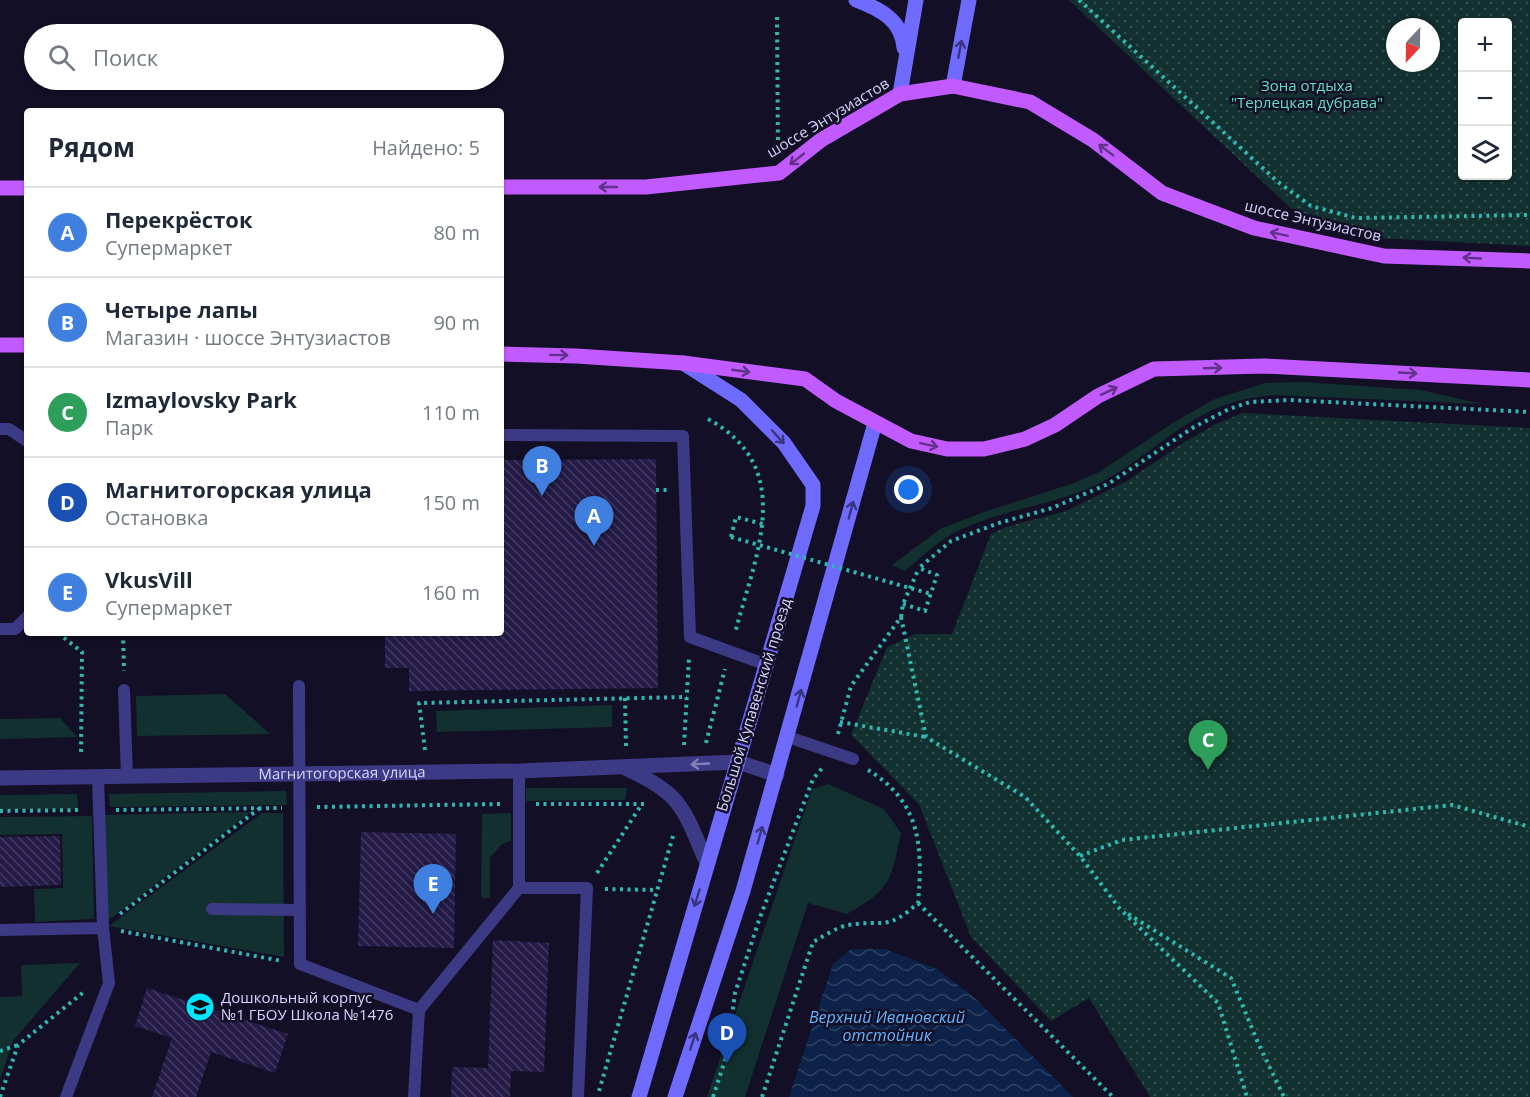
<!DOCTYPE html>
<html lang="ru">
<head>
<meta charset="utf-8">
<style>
	:root { --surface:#fff; --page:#f6f6f7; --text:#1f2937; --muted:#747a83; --line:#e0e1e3; --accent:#7c3aed }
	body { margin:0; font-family:"Open Sans",sans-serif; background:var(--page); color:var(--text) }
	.controls { position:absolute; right:18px; top:18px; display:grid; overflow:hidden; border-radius:6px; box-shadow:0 2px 4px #0004 }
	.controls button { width:54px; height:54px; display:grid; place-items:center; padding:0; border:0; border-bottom:2px solid var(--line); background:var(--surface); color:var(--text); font:30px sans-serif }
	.compass { position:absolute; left:1386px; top:18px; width:54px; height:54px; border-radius:50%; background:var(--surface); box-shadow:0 2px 4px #0004; rotate:202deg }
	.you { position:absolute; left:909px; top:490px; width:21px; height:21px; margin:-15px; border:4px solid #fff; border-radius:50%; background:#1a73e8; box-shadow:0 0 0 9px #1a73e833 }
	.badge { display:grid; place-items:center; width:39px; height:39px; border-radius:50%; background:var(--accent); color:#fff; font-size:20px; font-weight:700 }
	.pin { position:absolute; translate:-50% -50px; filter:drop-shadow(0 2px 3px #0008) }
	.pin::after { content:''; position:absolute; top:32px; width:21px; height:18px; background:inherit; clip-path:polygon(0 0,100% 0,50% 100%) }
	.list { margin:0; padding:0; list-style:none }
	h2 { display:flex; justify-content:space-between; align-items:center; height:78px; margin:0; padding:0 24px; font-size:26px }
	h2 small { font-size:20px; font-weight:400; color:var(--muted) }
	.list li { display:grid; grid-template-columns:39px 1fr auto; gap:18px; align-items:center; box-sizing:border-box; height:90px; padding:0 24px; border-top:2px solid var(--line) }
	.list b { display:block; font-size:22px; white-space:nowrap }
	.list p { margin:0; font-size:20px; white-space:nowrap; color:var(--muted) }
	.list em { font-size:20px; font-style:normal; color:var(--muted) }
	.icon { flex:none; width:33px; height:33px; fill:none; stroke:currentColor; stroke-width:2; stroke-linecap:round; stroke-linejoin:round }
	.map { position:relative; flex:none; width:1530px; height:1097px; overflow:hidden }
	.search { position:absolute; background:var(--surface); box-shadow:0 2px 4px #0004; left:24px; top:24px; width:480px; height:66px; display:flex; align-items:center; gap:15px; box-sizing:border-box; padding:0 21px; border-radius:33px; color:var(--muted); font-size:22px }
	.panel { position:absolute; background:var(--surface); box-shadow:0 2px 4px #0004; left:24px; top:108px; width:480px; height:528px; border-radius:6px }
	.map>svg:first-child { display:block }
	.grass { fill:#12302f }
	.park { fill:url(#park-dots); fill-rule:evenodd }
	.water { fill:url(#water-waves) }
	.building { fill:url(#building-back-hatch) }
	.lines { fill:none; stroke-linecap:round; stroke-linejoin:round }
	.path { stroke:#2fb8b0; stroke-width:4; stroke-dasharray:3 4.5; stroke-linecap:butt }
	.service { stroke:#3d3a85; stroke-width:12 }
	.minor { stroke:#3d3a85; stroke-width:15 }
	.secondary { stroke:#6f6bff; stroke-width:15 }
	.primary { stroke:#c25bff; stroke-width:15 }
	.path-bridge { stroke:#2fb8b0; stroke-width:4; stroke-dasharray:3 4.5; stroke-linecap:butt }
	.oneway { stroke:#38347d }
	.oneway2 { stroke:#623188 }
	.oneway3 { stroke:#837fbc }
	.labels { text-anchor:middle; stroke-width:5; stroke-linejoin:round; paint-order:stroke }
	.park-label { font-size:15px; fill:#5fe0c0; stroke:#130f26 }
	.street-label { font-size:15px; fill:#d9d4ff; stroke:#130f26 }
	.poi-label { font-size:15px; fill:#d9d4ff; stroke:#130f26; text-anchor:start }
	.water-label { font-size:16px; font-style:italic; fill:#62b6ff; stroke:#130f26 }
</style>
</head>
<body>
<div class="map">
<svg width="1530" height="1097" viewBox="0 0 1530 1097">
	<defs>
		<pattern id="park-dots" width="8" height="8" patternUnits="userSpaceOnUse" patternTransform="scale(1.5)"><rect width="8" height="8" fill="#12302f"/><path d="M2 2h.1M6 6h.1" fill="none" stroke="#344d4e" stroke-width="1.8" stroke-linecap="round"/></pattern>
		<pattern id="water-waves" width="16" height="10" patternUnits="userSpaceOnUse" patternTransform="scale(1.5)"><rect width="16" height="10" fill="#0c2248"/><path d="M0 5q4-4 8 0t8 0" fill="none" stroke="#2f4163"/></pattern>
		<pattern id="building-back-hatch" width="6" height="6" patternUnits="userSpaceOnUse" patternTransform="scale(1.5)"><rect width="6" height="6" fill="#241b47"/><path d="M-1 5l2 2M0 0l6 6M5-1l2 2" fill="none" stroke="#433b63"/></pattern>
	</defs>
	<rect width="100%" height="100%" fill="#130f26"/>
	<path class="grass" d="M1303,382L1420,390L1482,404L1274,395C1255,397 1237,400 1220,407C1174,425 1140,464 1096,485C1048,508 989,510 944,539C931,548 918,560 905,571L892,565L940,529L984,512L1074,483L1099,472L1174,422L1215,399L1265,383Z
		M225,694L270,734L137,736L136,696Z
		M612,705V727L437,732L436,711Z
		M60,718L77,737L0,739V719Z
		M828,784L884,809L901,833C891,881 891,889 847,914L808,903L745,1097H707L812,789Z
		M526,788H627L625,800L526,801Z
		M286,791L287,805L110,807L109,794Z
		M77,794L78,809L0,810V795Z
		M251,812L106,922L102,815Z
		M262,813H283L284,957L109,926Z
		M511,813V841L502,844L490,858V898H481L482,814Z
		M92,816L94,919L35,922L34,889L63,888L62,834L0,835V817Z
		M80,963L13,1041L0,1080V997L22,996L21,965Z"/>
	<path class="park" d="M1069,0H1530V246L1376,238L1299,216ZM1462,22H1508V176H1462ZM1395,27H1431V63H1395Z
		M1243,413L1530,428V1097H1150L1089,998L1051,1021L971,937L919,804L851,735L887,647L915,634H952L991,534L1006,527L1066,511L1127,481L1183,443L1216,424Z"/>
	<path class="water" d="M851,949H885L937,969L975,998L1073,1097H789L833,964Z"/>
	<path class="building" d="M656,459L658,688L409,691V668H385V633H501V460Z
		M361,832L456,834L454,948L358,946Z
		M60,836L61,885L0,887V837Z
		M493,940L549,943L544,1072L511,1071L510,1097H451L452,1067L488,1068Z
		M147,988L288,1034L275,1073L211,1052L196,1097H152L172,1038L135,1026Z"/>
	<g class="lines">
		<path class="path" d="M1079,0L1278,182L1311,206L1356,218L1530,215
			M777,17L778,150
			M708,419C798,468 755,556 735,633
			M656,490H667
			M731,537L736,517L763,524
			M903,604L925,611L937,575L919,568L951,541L999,523L1052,508L1108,484L1194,427L1229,409L1250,402L1290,400L1530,412
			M901,617L926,737L1025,797L1080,856L1120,909L1218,1003L1247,1097
			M58,633L82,652L81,754
			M123,633L124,671
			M625,698L626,747
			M840,722L926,737
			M838,734L851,686L901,617L903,604L919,568
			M706,743L725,669
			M684,745L689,657
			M425,750L419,703L687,697
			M536,804H648
			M317,807L501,804
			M116,810L282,808
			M0,811L81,810
			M1080,856L1122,840L1452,805L1530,827
			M597,873L642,804
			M605,889L657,890
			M918,903L1113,1097
			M120,914L260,808
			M1128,914L1231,978L1259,1045L1284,1097
			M121,931L282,961
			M0,1051L18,1045
			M599,1091L673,836
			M0,1097L18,1045L85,991
			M713,1097L727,1054L735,993L759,920L813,779L823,767
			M762,1097L813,942C824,936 837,927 848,925C885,919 886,932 918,903C923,847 921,802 868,770"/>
		<path class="service" d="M0,429H9L27,441
			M501,435L683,436L690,637L767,665
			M0,629H15L27,617
			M299,686L300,964L419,1010L414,1097
			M124,690L127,776
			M788,737L853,759
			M519,771V888H587L578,1097
			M212,909L300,910
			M0,930L103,928L98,777
			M419,1010L519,888
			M66,1097L109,983L103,928"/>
		<g class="minor">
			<path d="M627,769C682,794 683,808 706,861"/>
			<path id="s1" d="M0,778L519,771L738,762L777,775"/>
		</g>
		<path class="secondary" d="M856,0C880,9 902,20 904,48
			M953,86L969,0
			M900,94L916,0
			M639,1097L813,506V485L784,443L741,400L683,363
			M675,1097L743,891L875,423"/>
		<path class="primary" d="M501,187H646L779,173L821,140L900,94L953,86L1030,102L1093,140L1162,193L1254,228L1384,256L1530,261
			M0,188H27
			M0,345H27
			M501,354L576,356L683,363L805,379L836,401L911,441L947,449H984L1025,439L1055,425L1098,396L1154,369L1264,366L1530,380"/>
		<path class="path-bridge" d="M731,537L931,594"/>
	</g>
	<defs><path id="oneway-shaft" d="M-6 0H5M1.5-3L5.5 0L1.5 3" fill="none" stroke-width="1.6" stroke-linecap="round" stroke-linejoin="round" transform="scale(1.5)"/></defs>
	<g class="oneway">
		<use href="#oneway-shaft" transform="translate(960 49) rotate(-79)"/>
		<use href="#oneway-shaft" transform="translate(778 437) rotate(48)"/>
		<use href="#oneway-shaft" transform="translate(851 510) rotate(-75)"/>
		<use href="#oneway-shaft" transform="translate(799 698) rotate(-75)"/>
		<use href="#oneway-shaft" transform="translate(760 835) rotate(-74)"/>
		<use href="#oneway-shaft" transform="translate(697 898) rotate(107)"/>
		<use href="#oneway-shaft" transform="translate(693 1041) rotate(-72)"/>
	</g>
	<g class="oneway2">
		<use href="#oneway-shaft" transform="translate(1106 150) rotate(-143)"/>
		<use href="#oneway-shaft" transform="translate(797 159) rotate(142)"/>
		<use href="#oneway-shaft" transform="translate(608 187) rotate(-180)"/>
		<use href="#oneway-shaft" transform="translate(1279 234) rotate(-168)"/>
		<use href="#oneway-shaft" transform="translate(1472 258) rotate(-177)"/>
		<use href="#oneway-shaft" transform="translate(559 355) rotate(1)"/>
		<use href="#oneway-shaft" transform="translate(1213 368) rotate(-2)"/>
		<use href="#oneway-shaft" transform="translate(741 371) rotate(8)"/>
		<use href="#oneway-shaft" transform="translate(1408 373) rotate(3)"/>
		<use href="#oneway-shaft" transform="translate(1109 391) rotate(-25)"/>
		<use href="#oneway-shaft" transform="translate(929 445) rotate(12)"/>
	</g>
	<use class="oneway3" href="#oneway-shaft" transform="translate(700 764) rotate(177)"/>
	<defs>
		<g id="school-disc" transform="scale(1.5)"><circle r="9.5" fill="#00e5ff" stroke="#130f26"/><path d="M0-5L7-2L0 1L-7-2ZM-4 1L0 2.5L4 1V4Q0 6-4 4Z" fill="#111"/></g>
	</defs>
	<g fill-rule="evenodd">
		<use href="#school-disc" x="200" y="1007"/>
	</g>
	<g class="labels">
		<g class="park-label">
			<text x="1307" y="91">Зона отдыха<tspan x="1307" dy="17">"Терлецкая дубрава"</tspan></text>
		</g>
		<g class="street-label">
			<text transform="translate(828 118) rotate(-31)" y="5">шоссе Энтузиастов</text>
			<text transform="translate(1313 221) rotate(13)" y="5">шоссе Энтузиастов</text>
			<text transform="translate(754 705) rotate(-73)" y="5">Большой Купавенский проезд</text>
			<text dy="5" stroke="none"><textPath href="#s1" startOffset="342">Магнитогорская улица</textPath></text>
		</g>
		<g class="poi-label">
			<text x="221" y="1003">Дошкольный корпус<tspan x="221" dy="17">№1 ГБОУ Школа №1476</tspan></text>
		</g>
		<g class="water-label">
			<text x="887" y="1023">Верхний Ивановский<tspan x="887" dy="18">отстойник</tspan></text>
		</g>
	</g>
</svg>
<div class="controls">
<button>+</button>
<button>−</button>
<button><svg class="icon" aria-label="layers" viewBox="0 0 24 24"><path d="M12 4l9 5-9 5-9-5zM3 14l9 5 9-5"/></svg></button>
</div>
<svg class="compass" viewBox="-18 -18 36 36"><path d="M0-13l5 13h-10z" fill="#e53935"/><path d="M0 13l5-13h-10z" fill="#747a83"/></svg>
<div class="you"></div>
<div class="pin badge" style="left:594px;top:546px;background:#3f7fe0">A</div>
<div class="pin badge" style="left:542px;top:496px;background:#3f7fe0">B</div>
<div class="pin badge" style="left:1208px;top:770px;background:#2e9e5b">C</div>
<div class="pin badge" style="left:727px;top:1063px;background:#1a4fb4">D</div>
<div class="pin badge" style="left:433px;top:914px;background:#3f7fe0">E</div>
<div class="search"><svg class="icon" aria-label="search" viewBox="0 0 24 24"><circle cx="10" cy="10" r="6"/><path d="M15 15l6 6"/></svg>Поиск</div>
<section class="panel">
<h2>Рядом<small>Найдено: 5</small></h2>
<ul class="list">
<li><span class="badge" style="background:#3f7fe0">A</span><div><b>Перекрёсток</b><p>Супермаркет</p></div><em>80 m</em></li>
<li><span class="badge" style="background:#3f7fe0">B</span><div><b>Четыре лапы</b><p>Магазин · шоссе Энтузиастов</p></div><em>90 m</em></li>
<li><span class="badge" style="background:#2e9e5b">C</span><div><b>Izmaylovsky Park</b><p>Парк</p></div><em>110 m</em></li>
<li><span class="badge" style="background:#1a4fb4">D</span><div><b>Магнитогорская улица</b><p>Остановка</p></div><em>150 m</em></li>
<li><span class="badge" style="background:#3f7fe0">E</span><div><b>VkusVill</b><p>Супермаркет</p></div><em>160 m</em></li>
</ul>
</section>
</div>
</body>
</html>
